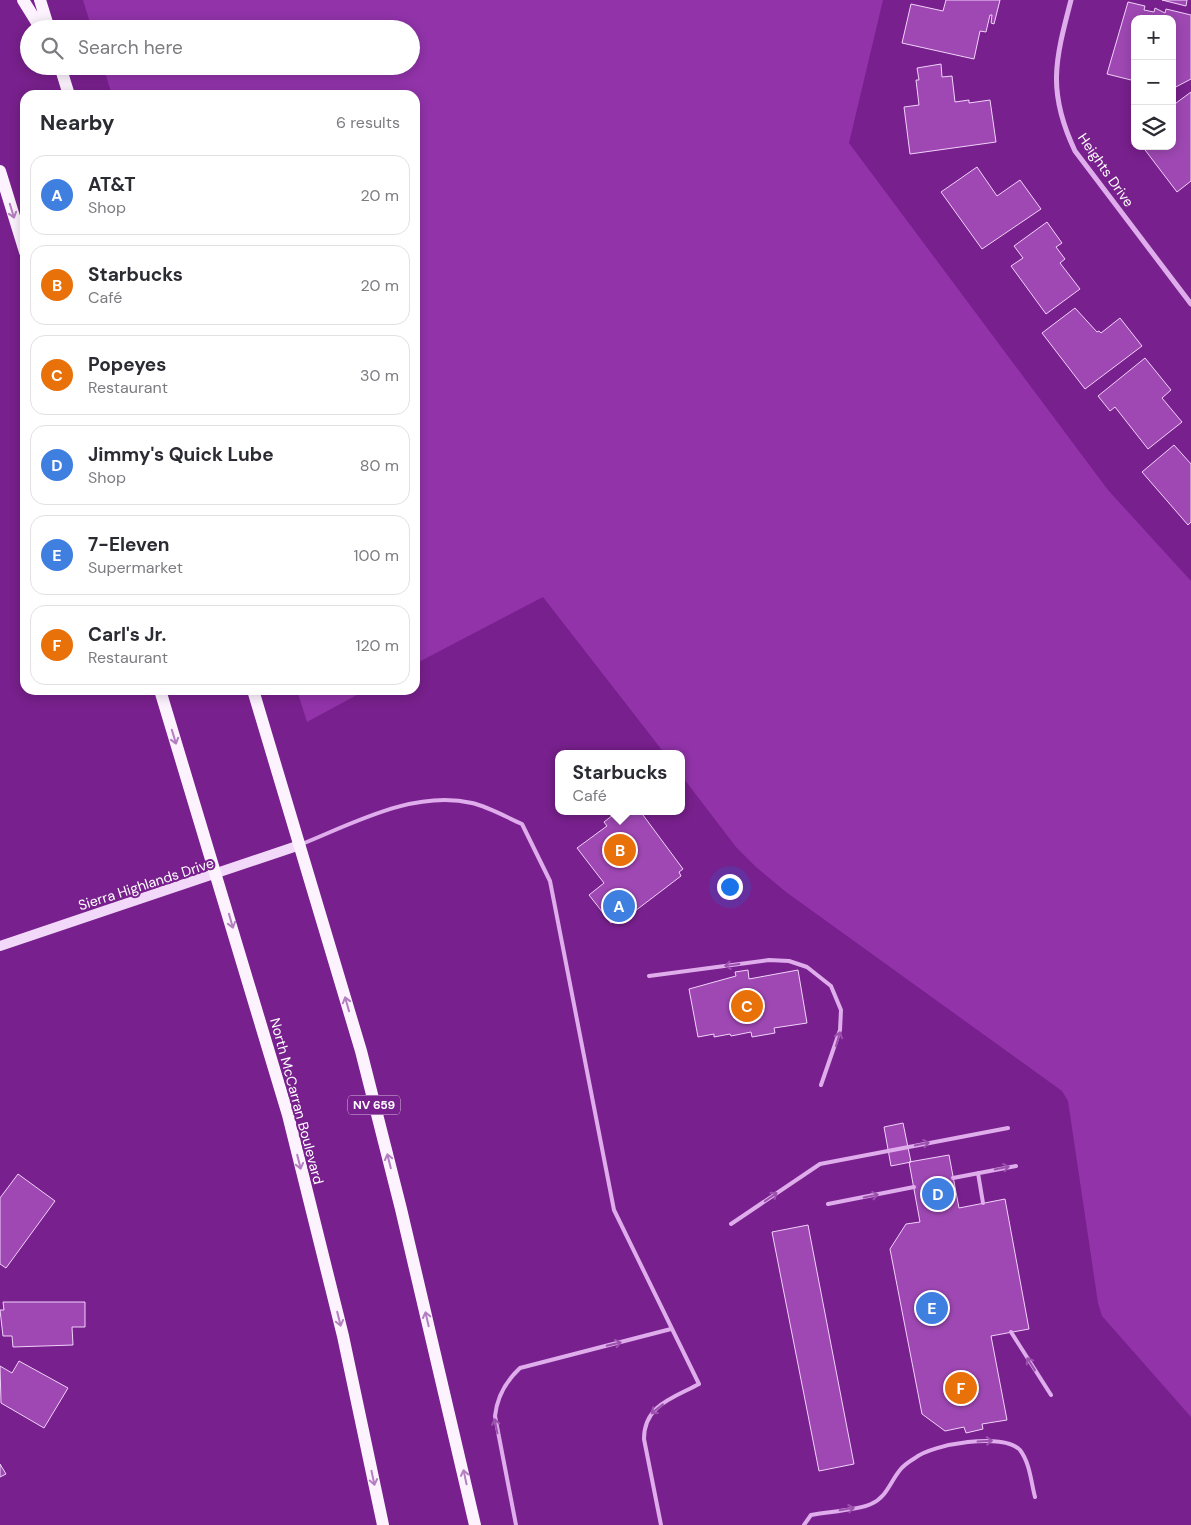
<!DOCTYPE html>
<html lang="en">
<head>
<meta charset="utf-8">
<style>
	:root { --surface:#fff; --page:#f7f7f7; --text:#2b2b33; --muted:#7c7c81; --line:#e1e1e2; --accent:#111827 }
	body { margin:0; font-family:"DM Sans",sans-serif; background:var(--page); color:var(--text) }
	.controls { position:absolute; right:15px; top:15px; display:grid; overflow:hidden; border-radius:10px; box-shadow:0 2px 12px #0003 }
	.controls button { width:45px; height:45px; display:grid; place-items:center; padding:0; border:0; border-bottom:1px solid var(--line); background:var(--surface); color:var(--text); font:25px sans-serif }
	.you { position:absolute; left:729px; top:886px; width:18px; height:18px; margin:-12px; border:4px solid #fff; border-radius:50%; background:#1a73e8; box-shadow:0 0 0 8px #1a73e833 }
	.badge { display:grid; place-items:center; width:32px; height:32px; border-radius:50%; background:var(--accent); color:#fff; font-size:16px; font-weight:700 }
	.pin { position:absolute; translate:-50% -50%; border:2px solid #fff; box-shadow:0 1px 5px #0006 }
	.popup { position:absolute; left:555px; top:750px; width:130px; height:65px; box-sizing:border-box; display:grid; place-content:center; border-radius:10px; background:var(--surface); filter:drop-shadow(0 1px 4px #0005); font-size:16px; white-space:nowrap; color:var(--muted) }
	.popup b { font-size:19px; color:var(--text) }
	.popup::after { content:''; position:absolute; left:50%; top:100%; margin-left:-10px; border:10px solid transparent; border-top-color:var(--surface) }
	.list { margin:0; padding:0; list-style:none }
	h2 { display:flex; justify-content:space-between; align-items:center; height:65px; margin:0; padding:0 20px; font-size:21px }
	h2 small { font-size:16px; font-weight:400; color:var(--muted) }
	.list li { display:grid; grid-template-columns:32px 1fr auto; gap:15px; align-items:center; box-sizing:border-box; height:80px; margin:0 10px 10px; padding:0 10px; border:1px solid var(--line); border-radius:15px }
	.list b { display:block; font-size:19px; white-space:nowrap }
	.list p { margin:0; font-size:16px; white-space:nowrap; color:var(--muted) }
	.list em { font-size:16px; font-style:normal; color:var(--muted) }
	.icon { flex:none; width:28px; height:28px; fill:none; stroke:currentColor; stroke-width:2; stroke-linecap:round; stroke-linejoin:round }
	.map { position:relative; flex:none; width:1191px; height:1525px; overflow:hidden }
	.search { position:absolute; background:var(--surface); box-shadow:0 2px 12px #0003; left:20px; top:20px; width:400px; height:55px; display:flex; align-items:center; gap:12px; box-sizing:border-box; padding:0 18px; border-radius:28px; color:var(--muted); font-size:19px }
	.panel { position:absolute; background:var(--surface); box-shadow:0 2px 12px #0003; left:20px; top:90px; width:400px; height:605px; border-radius:15px }
	.map>svg:first-child { display:block }
	.green { fill:#9233aa }
	.building { fill:#9f48b4; stroke:#f1d2f9 }
	.lines { fill:none; stroke-linecap:round; stroke-linejoin:round }
	.lane { stroke:#dfadec; stroke-width:4 }
	.street { stroke:#dfadec; stroke-width:5 }
	.secondary { stroke:#f3d9f9; stroke-width:10 }
	.primary { stroke:#fdf3ff; stroke-width:12 }
	.oneway { stroke:#b47fc0 }
	.oneway2 { stroke:#9c51ae }
	.labels { text-anchor:middle; stroke-width:4; stroke-linejoin:round; paint-order:stroke }
	.shield { fill:#78208d; stroke:#d6bcdd; stroke-width:1 }
	.shield-label { font-size:12px; font-weight:bold; fill:#fff }
	.street-label { font-size:14px; fill:#fff; stroke:#78208d }
</style>
</head>
<body>
<div class="map">
<svg width="1191" height="1525" viewBox="0 0 1191 1525">
	<rect width="100%" height="100%" fill="#78208d"/>
	<path class="green" d="M83,0H883L849,143L1108,490L1191,581V1417L1102,1316L1098,1303L1068,1101L1062,1091L786,892L756,867L736,847L681,775V754H665L543,597L415,664V95H112L103,66H411V29H92Z
		M297,690H366L307,722Z"/>
	<path class="building" d="M946,0H1000L994,24L991,23L992,15H990L986,32L980,31L974,59L902,43L911,4L943,11Z
		M1162,0H1187L1186,6Z
		M1128,2L1145,6L1144,10L1154,12L1155,8L1165,13L1166,9L1191,15V79L1172,89V19H1135V81L1107,74Z
		M941,64L942,77L952,76L955,102L969,100V103L990,100L996,142L910,154L904,107L919,105L916,80H919L917,68Z
		M1191,92V181L1177,192L1142,146H1172V106Z
		M977,167L997,196L1020,180L1041,209L982,249L941,192Z
		M1047,222L1062,243L1056,247L1065,259L1060,263L1080,289L1046,314L1011,266L1023,258L1014,246Z
		M1075,308L1097,332L1099,331L1101,333L1120,318L1142,346L1085,389L1042,333Z
		M1145,358L1171,390L1162,398L1182,422L1148,449L1115,407L1110,411L1098,396Z
		M1174,445L1191,464V522L1188,525L1142,472Z
		M618,811H640L683,869L679,872L681,876L618,924L615,920L611,923L589,895L604,883L577,848L607,826L604,822Z
		M748,970L749,979L798,970L807,1023L774,1028L775,1033L752,1037L751,1032L731,1036L730,1034L714,1037V1034L698,1037L689,989L736,976L735,972Z
		M903,1123L911,1162L891,1166L884,1127Z
		M949,1155L959,1208L1005,1199L1029,1329L991,1336L1007,1420L982,1424L983,1429L966,1433L964,1427L945,1431L922,1414L890,1249L906,1224L920,1222L909,1162Z
		M18,1174L55,1201L6,1268L0,1264V1198Z
		M808,1225L854,1464L819,1471L772,1232Z
		M3,1302H85V1327H72L73,1345L13,1347L12,1336H3L0,1310H4Z
		M19,1361L68,1388L44,1428L1,1403L0,1366L12,1373Z
		M0,1464L6,1474L0,1477Z"/>
	<g class="lines">
		<path class="lane" d="M302,844C354,823 414,790 472,803C489,807 506,817 522,824L550,881L614,1210L699,1384C673,1398 644,1405 644,1439L661,1525
			M649,976L769,960L789,961L807,967L831,986L841,1010L840,1030L821,1085
			M978,1173L983,1203
			M953,1178L1016,1166
			M828,1204L914,1187
			M731,1224L820,1164L1008,1128
			M1011,1332L1051,1395
			M516,1525L495,1416C497,1397 506,1381 520,1368L671,1329
			M804,1525L811,1515C827,1512 859,1510 871,1504C887,1497 890,1482 900,1470C904,1465 910,1461 915,1458C932,1444 1004,1432 1020,1450C1030,1463 1031,1482 1035,1497"/>
		<path class="street" d="M1071,0C1055,61 1047,92 1075,151L1191,304"/>
		<path class="secondary" d="M0,946L300,845"/>
		<path class="primary" d="M23,0L41,29
			M40,0L49,29
			M60,66L69,95
			M0,171L25,252
			M160,690L288,1115L343,1336L383,1525
			M253,690L361,1051L401,1209L475,1525"/>
	</g>
	<defs><path id="oneway-shaft" d="M-6 0H5M1.5-3L5.5 0L1.5 3" fill="none" stroke-width="1.6" stroke-linecap="round" stroke-linejoin="round" transform="scale(1.25)"/></defs>
	<g class="oneway">
		<use href="#oneway-shaft" transform="translate(12 211) rotate(73)"/>
		<use href="#oneway-shaft" transform="translate(174 737) rotate(73)"/>
		<use href="#oneway-shaft" transform="translate(231 921) rotate(74)"/>
		<use href="#oneway-shaft" transform="translate(347 1004) rotate(-106)"/>
		<use href="#oneway-shaft" transform="translate(389 1161) rotate(-104)"/>
		<use href="#oneway-shaft" transform="translate(299 1162) rotate(76)"/>
		<use href="#oneway-shaft" transform="translate(339 1319) rotate(76)"/>
		<use href="#oneway-shaft" transform="translate(427 1319) rotate(-103)"/>
		<use href="#oneway-shaft" transform="translate(465 1477) rotate(-102)"/>
		<use href="#oneway-shaft" transform="translate(373 1478) rotate(78)"/>
	</g>
	<g class="oneway2">
		<use href="#oneway-shaft" transform="translate(732 965) rotate(172)"/>
		<use href="#oneway-shaft" transform="translate(838 1039) rotate(-74)"/>
		<use href="#oneway-shaft" transform="translate(922 1144) rotate(-11)"/>
		<use href="#oneway-shaft" transform="translate(1002 1168) rotate(-12)"/>
		<use href="#oneway-shaft" transform="translate(871 1196) rotate(-11)"/>
		<use href="#oneway-shaft" transform="translate(771 1197) rotate(-35)"/>
		<use href="#oneway-shaft" transform="translate(614 1344) rotate(-14)"/>
		<use href="#oneway-shaft" transform="translate(1031 1364) rotate(-122)"/>
		<use href="#oneway-shaft" transform="translate(657 1409) rotate(142)"/>
		<use href="#oneway-shaft" transform="translate(496 1426) rotate(-101)"/>
		<use href="#oneway-shaft" transform="translate(985 1441) rotate(-3)"/>
		<use href="#oneway-shaft" transform="translate(847 1509) rotate(-10)"/>
	</g>
	<g class="labels">
		<rect class="shield" x="348" y="1095.5" width="52" height="19" rx="4"/>
		<g class="shield-label">
			<text x="374" y="1109">NV 659</text>
		</g>
		<g class="street-label">
			<text transform="translate(1106 170) rotate(55)" y="5">Heights Drive</text>
			<text transform="translate(146 884) rotate(-18)" y="5">Sierra Highlands Drive</text>
			<text transform="translate(297 1101) rotate(75)" y="5">North McCarran Boulevard</text>
		</g>
	</g>
</svg>
<div class="controls">
<button>+</button>
<button>−</button>
<button><svg class="icon" aria-label="layers" viewBox="0 0 24 24"><path d="M12 4l9 5-9 5-9-5zM3 14l9 5 9-5"/></svg></button>
</div>
<div class="you"></div>
<div class="pin badge" style="left:619px;top:906px;background:#3f7fe0">A</div>
<div class="pin badge" style="left:620px;top:850px;background:#e8710a">B</div>
<div class="popup"><b>Starbucks</b>Café</div>
<div class="pin badge" style="left:747px;top:1006px;background:#e8710a">C</div>
<div class="pin badge" style="left:938px;top:1194px;background:#3f7fe0">D</div>
<div class="pin badge" style="left:932px;top:1308px;background:#3f7fe0">E</div>
<div class="pin badge" style="left:961px;top:1388px;background:#e8710a">F</div>
<div class="search"><svg class="icon" aria-label="search" viewBox="0 0 24 24"><circle cx="10" cy="10" r="6"/><path d="M15 15l6 6"/></svg>Search here</div>
<section class="panel">
<h2>Nearby<small>6 results</small></h2>
<ul class="list">
<li><span class="badge" style="background:#3f7fe0">A</span><div><b>AT&amp;T</b><p>Shop</p></div><em>20 m</em></li>
<li><span class="badge" style="background:#e8710a">B</span><div><b>Starbucks</b><p>Café</p></div><em>20 m</em></li>
<li><span class="badge" style="background:#e8710a">C</span><div><b>Popeyes</b><p>Restaurant</p></div><em>30 m</em></li>
<li><span class="badge" style="background:#3f7fe0">D</span><div><b>Jimmy's Quick Lube</b><p>Shop</p></div><em>80 m</em></li>
<li><span class="badge" style="background:#3f7fe0">E</span><div><b>7-Eleven</b><p>Supermarket</p></div><em>100 m</em></li>
<li><span class="badge" style="background:#e8710a">F</span><div><b>Carl's Jr.</b><p>Restaurant</p></div><em>120 m</em></li>
</ul>
</section>
</div>
</body>
</html>
